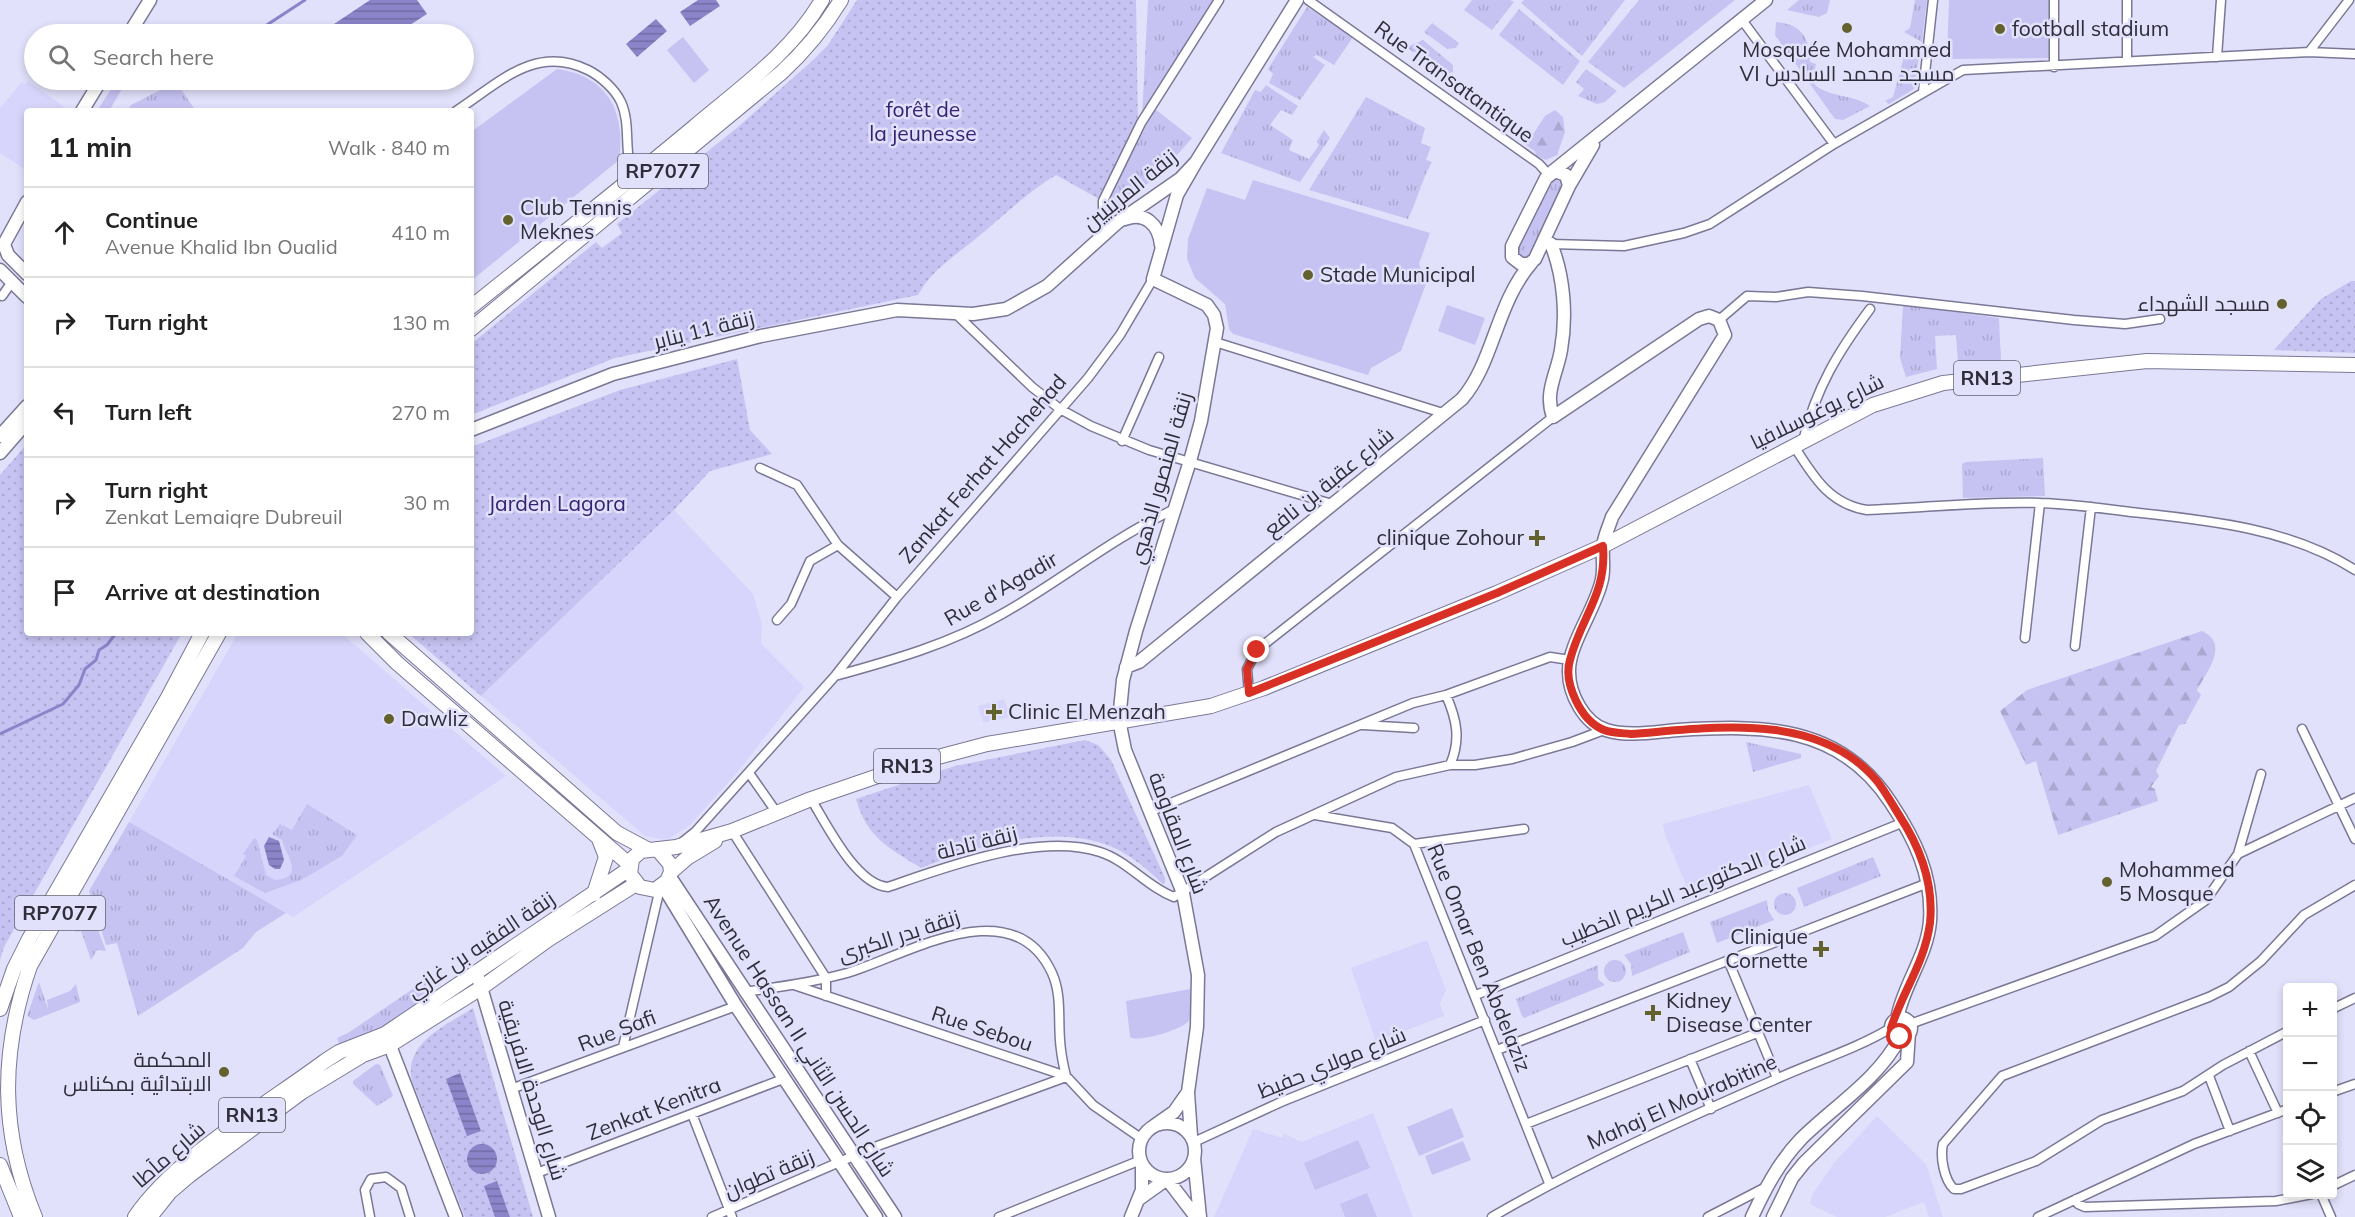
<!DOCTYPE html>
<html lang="en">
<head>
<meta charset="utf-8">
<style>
	:root { --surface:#fff; --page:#f6f6f6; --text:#222; --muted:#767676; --line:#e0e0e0 }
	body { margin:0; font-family:Mulish,Cairo,sans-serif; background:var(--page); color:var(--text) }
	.controls { position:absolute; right:18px; bottom:18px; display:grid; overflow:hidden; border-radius:6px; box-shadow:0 3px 9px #0003 }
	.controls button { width:54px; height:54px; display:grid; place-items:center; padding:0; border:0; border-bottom:2px solid var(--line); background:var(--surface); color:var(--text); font:30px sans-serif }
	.stop { position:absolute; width:18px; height:18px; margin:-14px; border:4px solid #d93025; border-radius:50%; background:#fff }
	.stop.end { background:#d93025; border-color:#fff; box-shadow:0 2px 6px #0008 }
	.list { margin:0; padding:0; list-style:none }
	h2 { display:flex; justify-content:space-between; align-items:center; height:78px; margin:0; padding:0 24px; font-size:26px }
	h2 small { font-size:20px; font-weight:400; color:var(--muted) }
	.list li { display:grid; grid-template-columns:39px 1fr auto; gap:18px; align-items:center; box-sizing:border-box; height:90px; padding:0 24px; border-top:2px solid var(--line) }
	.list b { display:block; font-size:22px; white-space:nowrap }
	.list p { margin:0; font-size:20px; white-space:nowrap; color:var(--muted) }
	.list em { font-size:20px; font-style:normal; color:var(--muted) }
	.icon { flex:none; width:33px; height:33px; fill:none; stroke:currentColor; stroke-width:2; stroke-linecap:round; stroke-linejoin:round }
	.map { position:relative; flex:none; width:2355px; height:1217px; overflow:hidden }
	.search { position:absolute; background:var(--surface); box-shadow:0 3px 9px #0003; left:24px; top:24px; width:450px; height:66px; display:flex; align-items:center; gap:15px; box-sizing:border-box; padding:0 21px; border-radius:33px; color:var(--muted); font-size:22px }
	.panel { position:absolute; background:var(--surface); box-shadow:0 3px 9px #0003; left:24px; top:108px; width:450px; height:528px; border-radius:6px }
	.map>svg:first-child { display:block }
	.built { fill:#d7d5fb }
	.grass { fill:url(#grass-tufts) }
	.forest { fill:url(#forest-firs) }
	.park { fill:url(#park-dots) }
	.garden { fill:#c6c3f3 }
	.water { fill:url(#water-rules) }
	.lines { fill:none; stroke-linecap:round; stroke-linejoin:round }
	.stream { stroke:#8b84c9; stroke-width:3 }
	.street-casing { stroke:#7a7895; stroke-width:11 }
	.secondary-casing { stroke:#7a7895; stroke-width:15 }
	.primary-casing { stroke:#7a7895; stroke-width:16 }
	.street { stroke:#fff; stroke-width:8 }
	.secondary { stroke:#fff; stroke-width:12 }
	.primary { stroke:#fff; stroke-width:14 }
	.route { stroke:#d93025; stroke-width:8 }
	.poi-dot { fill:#63622e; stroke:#e2e1fb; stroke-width:2 }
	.labels { text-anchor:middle; stroke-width:5; stroke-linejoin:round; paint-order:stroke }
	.shield { fill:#e2e1fb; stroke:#646373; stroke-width:1.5 }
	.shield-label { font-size:20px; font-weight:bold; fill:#2e2d39 }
	.poi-label { font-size:21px; fill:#2e2d39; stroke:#e2e1fb; text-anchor:start }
	.street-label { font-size:21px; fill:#2e2d39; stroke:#e2e1fb }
	.park-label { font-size:21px; fill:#352273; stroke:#e2e1fb }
</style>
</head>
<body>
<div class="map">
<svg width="2355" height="1217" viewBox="0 0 2355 1217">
	<defs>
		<pattern id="grass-tufts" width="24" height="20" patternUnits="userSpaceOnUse" patternTransform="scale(1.5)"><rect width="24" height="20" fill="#c6c3f3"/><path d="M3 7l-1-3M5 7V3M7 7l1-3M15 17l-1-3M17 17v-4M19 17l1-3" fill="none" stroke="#aaa8d1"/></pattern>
		<pattern id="forest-firs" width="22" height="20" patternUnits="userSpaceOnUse" patternTransform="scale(1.5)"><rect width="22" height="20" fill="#c6c3f3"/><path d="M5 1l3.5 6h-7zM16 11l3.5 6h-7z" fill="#aaa8d1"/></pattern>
		<pattern id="park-dots" width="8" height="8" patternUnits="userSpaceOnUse" patternTransform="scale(1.5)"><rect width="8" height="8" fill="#c6c3f3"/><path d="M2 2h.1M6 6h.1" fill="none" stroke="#aaa8d1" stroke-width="1.8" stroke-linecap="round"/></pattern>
		<pattern id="water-rules" width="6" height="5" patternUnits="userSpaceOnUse" patternTransform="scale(1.5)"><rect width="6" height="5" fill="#8b84c9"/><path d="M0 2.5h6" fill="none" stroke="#726ca4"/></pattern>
	</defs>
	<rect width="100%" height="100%" fill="#e2e1fb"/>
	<path class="built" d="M28,81L70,111H27V171L0,153V108L22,82L25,84Z
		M674,510L753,594L762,624L761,643L804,687L736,774L690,825L667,840L645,836L481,696Z
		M238,633H341L506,776L293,917L129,822Z
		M1004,699L1010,717L983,723L978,706Z
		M1809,785L1832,839L1691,896L1665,835L1663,824Z
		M1427,940L1446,990L1440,1004L1444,1016L1376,1042L1351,968Z
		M1373,1113L1413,1217H1214L1253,1129L1282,1138L1284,1134L1302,1142Z
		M1877,1116L1926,1164L1943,1217H1929L1924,1202L1885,1217H1837L1810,1204L1812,1195L1834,1163Z"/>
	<path class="grass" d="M1148,0H1216L1142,117Z
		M1472,0H1510L1514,2L1492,30L1464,10Z
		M1524,0H1625L1582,56L1521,3Z
		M1639,0H1735L1624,88L1588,62Z
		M1799,0H1830L1827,13L1819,17L1787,10Z
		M1915,0H1927L1922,42L1904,32L1910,28Z
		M1307,7L1353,37L1334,65L1317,55L1313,57L1325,65L1300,100L1269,83L1273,74L1268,69Z
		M1519,9L1580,61L1563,85L1499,35Z
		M1776,22C1801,24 1810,37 1810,62L1816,64L1814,73L1815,85C1831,98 1853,94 1870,106L1843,120L1835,119L1775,35Z
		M1920,50L1914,89L1889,104L1885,101L1893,97L1905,53Z
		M1586,69L1617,91L1605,102L1597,104L1578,96L1584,89L1576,82Z
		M176,82L196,111H127L131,105Z
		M1266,85L1298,106L1292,115L1281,110L1270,125L1293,140L1289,150L1309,159L1319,145L1317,141L1324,130L1330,138L1300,182L1221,153L1255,90L1261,92Z
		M1366,97L1425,128L1421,143L1431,147L1426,160L1432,162C1421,181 1418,199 1408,219L1309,190Z
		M1155,109L1192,138L1163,171L1114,211L1105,204Z
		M1555,177L1561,179L1563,187L1529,255L1524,259L1517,256V249L1551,181Z
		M1903,305L1999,318L2001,361L1958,363L1956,335L1935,336L1937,369L1906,377L1900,358Z
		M2043,458L2045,496L1963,498L1962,464L1966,462Z
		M1746,742L1801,754V758L1753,772Z
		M307,804L357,835L342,856L301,880L265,893L234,876L246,856L243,854L254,838L257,840L266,875L275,880C306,878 286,855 282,840L272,834L280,824L292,830Z
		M129,822L286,913L256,932L243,948L138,1016L117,943L106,945L89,891Z
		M1873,857L1881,876L1804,907L1797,888Z
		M1774 904a11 11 0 1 1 22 0a11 11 0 1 1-22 0Z
		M1767,900L1768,910L1774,920L1717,943L1710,922Z
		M88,903L106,951L97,950L91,960L81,931L75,932Z
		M1683,932L1690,952L1632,976L1631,964L1624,955Z
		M1604 971a11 11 0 1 1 22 0a11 11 0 1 1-22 0Z
		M1598,965V979L1605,985L1524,1018L1522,1016L1516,999Z
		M429,978L437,993L387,1025L340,1045L337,1038L348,1033Z
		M39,982L48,1009L47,1000L70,991L76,984L80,1002L34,1020L27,1016Z
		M376,1064L380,1065L393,1096L377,1106L353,1084V1081Z"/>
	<path class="forest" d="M1432,23L1459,43L1456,48L1447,49L1424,32Z
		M1423,40L1453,65V72L1446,74L1426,63L1421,53L1413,52L1407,47Z
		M1555,110L1563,117L1565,132L1557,155L1546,160L1536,156L1535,151L1526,145L1545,116Z
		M2202,631C2230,644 2207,671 2197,690L2201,695L2185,724L2179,725L2156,771L2159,776L2151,787L2155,789L2158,801L2058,835L2036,761L2026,765L2000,711L2027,690Z"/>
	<path class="park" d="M857,0H1136L1138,131L1099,199L1056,175C1025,194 1001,218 973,241C952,258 931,271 918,295L615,358L471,415V344L596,242L602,248L622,233L617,224L738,127L812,61L828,45Z
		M2351,281H2355V353L2274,350L2321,299Z
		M737,359L750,430L772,454L710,471L674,510L481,696L408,633H471V447L620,390Z
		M27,444V633H182L4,947L0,960V475Z
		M1085,740L1098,745L1111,760L1165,878V883L1163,884C1147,869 1131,855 1110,846C1051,823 977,846 921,868C889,848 867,838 856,799L955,766Z
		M473,1008L533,1217H465L412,1081C403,1043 447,1025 473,1008Z"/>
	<path class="garden" d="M1949,0H2053L2051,58L1947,59Z
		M683,37L709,70L694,83L667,50Z
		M557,69C608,76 626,112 619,160L471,281V132Z
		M117,80H139L122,89L109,111H97Z
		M1253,180L1430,233L1419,264L1426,284L1401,351L1371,368L1368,375L1233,334L1229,329L1225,304L1195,278L1187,259L1188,239L1207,188L1245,200Z
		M1447,305L1485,318L1475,345L1438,331Z
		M1190,989C1190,997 1193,1016 1188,1022C1180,1030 1138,1043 1130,1037L1126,1001Z
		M1452,1108L1464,1137L1419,1156L1407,1127Z
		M1358,1140L1370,1168L1315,1190L1304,1163Z
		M1463,1141L1471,1160L1432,1175L1425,1156Z
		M1367,1193L1377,1217H1345L1340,1204Z"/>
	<path class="water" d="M370,0H417L427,14L396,34H319Z
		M698,0H716L720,6L690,26L680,12Z
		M656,19L667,31L637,57L626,44Z
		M269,837L279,841L284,860L280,869H275L269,865L264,846Z
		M460,1073L481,1131L467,1136L446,1079Z
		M467 1159a15 15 0 1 1 30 0a15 15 0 1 1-30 0Z
		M497,1181L510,1217H495L484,1186Z"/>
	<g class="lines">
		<path class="stream" d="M253,34L305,0
			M0,734L63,704L79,685L85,669L96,660L99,650L107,645L116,633"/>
		<g class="street-casing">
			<path id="street" d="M1308,0L1539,164L1548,174
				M2054,0V67
				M1742,20L1834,144
				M2309,52L2349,0
				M2217,57L2221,0
				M2127,61V0
				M1923,92L1933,0
				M456,111C499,83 535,44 588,70C600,76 615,89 621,102C632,126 622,155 635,178
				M1116,224L1103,214V201L1141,123L1219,0
				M1551,244L1624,246L1684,233L1710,224L1834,144L1963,70L2309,52L2355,54
				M2,296L12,282
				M955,313L1032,387L1060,409L1091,426L1149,450L1332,504
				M1719,320L1747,296L1776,297L1808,292L1862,296L2074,320L2125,324L2160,319
				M1215,342L1446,414
				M1122,441L1159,357
				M1803,441C1816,388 1838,352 1870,309
				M1794,446C1813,476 1829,504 1867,510C1924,508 1983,501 2040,503C2071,504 2101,508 2131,512C2206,520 2290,528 2355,570
				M760,468L797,485L838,545L897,597
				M777,620L791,604L810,561L838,545
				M2025,638L2040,503
				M2075,646L2091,507
				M835,676C893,660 950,644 1002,614C1061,581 1113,537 1175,509
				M1249,693L1247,669L1257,650L1553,417
				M1446,695C1457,720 1461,740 1450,765
				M1363,725L1414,728
				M2302,729L2355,839
				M749,773L777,813
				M811,799C827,825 856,885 888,887C946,867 1039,832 1100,852C1128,861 1147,887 1174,897L1276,832L1396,777L1450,765H1475L1512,759L1572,742L1604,730
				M1149,812L1413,703L1446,695L1550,657L1570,660
				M1315,815L1392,828L1414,844L1549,1183
				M732,831L826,978V996
				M681,843L696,831L835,676L897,597L1088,378L1120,335L1153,279
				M1414,844L1524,829
				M2238,854L2261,774
				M1728,960L1777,1078
				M794,985L1066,1076L1093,1105L1142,1139
				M744,992C779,987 814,982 847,973C907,955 1013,888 1052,973C1063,997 1057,1024 1061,1050C1062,1059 1064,1068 1066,1076
				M1476,995L1904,822
				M2332,1009L2355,998
				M1910,1024L2155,936L2206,900L2238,854L2355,798
				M2288,1031L2223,1065L2183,1091L2102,1120L2036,1161L1961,1189H1954C1944,1180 1940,1157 1943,1144L2002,1076L2209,997L2229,987L2261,961L2304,915L2355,885
				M623,1047L660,888
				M1497,1050L1928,883
				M2249,1051L2278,1113
				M1690,1059L1711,1109
				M2209,1076L2230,1131
				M511,1089L736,1006
				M2332,1092L2355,1084
				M692,1114L732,1217
				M1526,1124L1757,1033
				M1194,1142L1281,1102L1485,1020
				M537,1173L783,1079
				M2332,1186L2355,1175
				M2321,1194L2331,1217
				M2076,1199L2078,1204L2085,1207L2276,1201L2312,1194
				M370,1217L365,1190L371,1179L386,1177L401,1188L410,1217
				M712,1217L872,1148L1066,1077
				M999,1217L1141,1160
				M1492,1217C1583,1164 1678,1122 1774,1080C1813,1062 1854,1050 1891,1028
				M1708,1217L1766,1187
				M2038,1217L2194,1144L2288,1109"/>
		</g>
		<g class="secondary-casing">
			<path id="secondary" d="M129,34L150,0
				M82,111L101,80
				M1555,171L1566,175L1569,186L1535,259L1529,264H1521L1512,257V246L1546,178Z
				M1552,172L1766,0
				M1569,186L1593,145
				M27,202L4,244L8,255L27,274
				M1125,219C1145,211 1159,225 1161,245
				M1544,240L1551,244C1564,276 1567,316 1561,350C1557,374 1544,392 1553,417L1699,319L1709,316L1719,320L1725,335L1612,517C1609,527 1603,538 1603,548C1602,560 1605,571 1601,583C1594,611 1568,646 1569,672C1569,694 1584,723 1606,730C1628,737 1654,732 1678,730C1762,725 1840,724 1891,803C1915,839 1933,876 1930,921C1927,957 1903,985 1897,1019
				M0,270L27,297
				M471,430L613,374L761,336L897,310L973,314L1006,309L1047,286L1118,222L1180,179L1196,162L1297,0
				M0,436L27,406
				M0,453L27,422
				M1126,667L1139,662L1462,399C1494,362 1496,303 1532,262
				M670,877L895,1217
				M663,886L736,1006L876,1217
				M477,974L549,1217
				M1891 1028a10 10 0 1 1 20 0a10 10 0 1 1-20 0Z
				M387,1038L456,1217
				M1188,1093L1191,1136
				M1139 1151a28 28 0 1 1 56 0a28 28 0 1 1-56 0Z
				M1154,1126L1174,1112L1188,1092L1197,1027L1198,975L1183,893L1125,750L1119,720L1123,680L1136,631L1190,461L1201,421L1217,328L1214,315L1207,305L1153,279L1177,195L1196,162
				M1194,1158L1200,1217
				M1139,1199L1167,1179L1196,1217
				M1131,1217L1142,1190V1164
				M1752,1217C1765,1189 1779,1162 1801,1139C1833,1107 1879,1079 1900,1037
				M1773,1217L1792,1178L1804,1163L1907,1062L1909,1033"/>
		</g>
		<g class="primary-casing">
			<path id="primary" d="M471,307C546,247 621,188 694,127C740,88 791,53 822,0
				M471,329L781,73C806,50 824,28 841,0
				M367,633L397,663L630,865
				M389,633L617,833L647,849
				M658,850L670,864L671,872L667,881L655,890L640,887L630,874L632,859L641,851L676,847L732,831L811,799L919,762L987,744L1211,706L1264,688L1497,593L1603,546L1873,405L1943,383L2147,361L2355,365
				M671,872L687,858L715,841
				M594,894L606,857L599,839
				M0,1009L14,969L29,939L167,699L202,633
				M0,1165L21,1217
				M35,1217C0,1132 0,1053 30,966L219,633
				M135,1217C174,1159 267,1104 325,1061L339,1052L385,1034L629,869
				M150,1217L170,1192L190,1175L302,1092L363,1055L390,1045L481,988L549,939L636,884"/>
		</g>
		<use href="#street" class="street"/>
		<use href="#secondary" class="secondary"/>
		<use href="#primary" class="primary"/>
	</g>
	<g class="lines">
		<path class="route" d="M1257,650L1247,669L1249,693L1497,593L1603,546C1607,594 1581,617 1570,660C1563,683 1581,721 1604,730C1612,733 1622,733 1631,734C1711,728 1818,710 1877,781C1885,791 1892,804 1899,815C1920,847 1934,884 1930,923C1925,962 1902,993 1891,1028L1900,1037"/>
	</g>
	<g class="poi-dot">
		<circle cx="1847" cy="28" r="6"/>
		<circle cx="2000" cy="29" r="6"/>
		<circle cx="508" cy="220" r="6"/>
		<circle cx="1308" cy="275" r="6"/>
		<circle cx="2282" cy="304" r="6"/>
		<path d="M1534 529h6v6h6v6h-6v6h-6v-6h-6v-6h6z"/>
		<path d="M991 703h6v6h6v6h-6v6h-6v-6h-6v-6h6z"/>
		<circle cx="389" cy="719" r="6"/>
		<circle cx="2107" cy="882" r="6"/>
		<path d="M1818 940h6v6h6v6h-6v6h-6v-6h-6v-6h6z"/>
		<path d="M1650 1004h6v6h6v6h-6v6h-6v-6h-6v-6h6z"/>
		<circle cx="224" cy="1072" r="6"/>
	</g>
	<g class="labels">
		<g class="shield">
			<rect x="618" y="154" width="90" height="34" rx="4.5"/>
			<rect x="1954" y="361" width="66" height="34" rx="4.5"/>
			<rect x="874" y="749" width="66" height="34" rx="4.5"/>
			<rect x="15" y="896" width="90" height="34" rx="4.5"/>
			<rect x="219" y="1098" width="66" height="34" rx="4.5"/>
		</g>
		<g class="shield-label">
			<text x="663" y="178">RP7077</text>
			<text x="1987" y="385">RN13</text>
			<text x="907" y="773">RN13</text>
			<text x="60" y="920">RP7077</text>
			<text x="252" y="1122">RN13</text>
		</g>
		<g class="poi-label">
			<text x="2012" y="36">football stadium</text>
			<text x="1847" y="57" text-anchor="middle">Mosquée Mohammed<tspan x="1847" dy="24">VI مسجد محمد السادس</tspan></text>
			<text x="520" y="215">Club Tennis<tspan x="520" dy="24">Meknes</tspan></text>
			<text x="1320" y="282">Stade Municipal</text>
			<text x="2270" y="311" text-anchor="end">مسجد الشهداء</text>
			<text x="1524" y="545" text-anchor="end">clinique Zohour</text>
			<text x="1008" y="719">Clinic El Menzah</text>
			<text x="401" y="726">Dawliz</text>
			<text x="2119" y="877">Mohammed<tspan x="2119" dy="24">5 Mosque</tspan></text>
			<text x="1808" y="944" text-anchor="end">Clinique<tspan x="1808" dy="24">Cornette</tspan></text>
			<text x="1666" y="1008">Kidney<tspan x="1666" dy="24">Disease Center</tspan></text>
			<text x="212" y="1067" text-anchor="end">المحكمة<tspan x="212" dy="24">الابتدائية بمكناس</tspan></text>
		</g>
		<g class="street-label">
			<text transform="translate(1454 82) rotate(36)" y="7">Rue Transatantique</text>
			<text transform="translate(1130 190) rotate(-39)" y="7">زنقة المرينيين</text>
			<text transform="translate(704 330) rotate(-14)" y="7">زنقة 11 يناير</text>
			<text transform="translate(1817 412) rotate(-26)" y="7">شارع يوغوسلافيا</text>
			<text transform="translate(983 469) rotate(-49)" y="7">Zankat Ferhat Hachehad</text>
			<text transform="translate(1161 478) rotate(-74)" y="7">زنقة المنصور الذهبي</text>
			<text transform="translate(1329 482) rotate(-39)" y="7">شارع عقبة بن نافع</text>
			<text transform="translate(1001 589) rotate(-30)" y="7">Rue d'Agadir</text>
			<text transform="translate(1178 833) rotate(69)" y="7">شارع المقاومة</text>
			<text transform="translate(977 843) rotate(-14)" y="7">زنقة تادلة</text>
			<text transform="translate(1683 891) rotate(-22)" y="7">شارع الدكتورعبد الكريم الخطيب</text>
			<text transform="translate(899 936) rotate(-18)" y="7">زنقة بدر الكبرى</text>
			<text transform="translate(481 945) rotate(-34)" y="7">زنقة الفقيه بن غازي</text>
			<text transform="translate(1479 958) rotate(68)" y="7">Rue Omar Ben Abdelaziz</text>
			<text transform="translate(982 1029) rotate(18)" y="7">Rue Sebou</text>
			<text transform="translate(617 1031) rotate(-21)" y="7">Rue Safi</text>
			<text transform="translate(799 1036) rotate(57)" y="7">Avenue Hassan II شارع الحسن الثاني</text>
			<text transform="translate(1332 1063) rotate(-22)" y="7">شارع مولاي حفيظ</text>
			<text transform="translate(532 1090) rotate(73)" y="7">شارع الوحدة الافريقية</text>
			<text transform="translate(1682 1102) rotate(-24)" y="7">Mahaj El Mourabitine</text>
			<text transform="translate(654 1109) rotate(-21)" y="7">Zenkat Kenitra</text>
			<text transform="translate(169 1155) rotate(-41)" y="7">شارع مآطا</text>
			<text transform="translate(769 1174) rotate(-23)" y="7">زنقة تطوان</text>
		</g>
		<g class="park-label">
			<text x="923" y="117">forêt de<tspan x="923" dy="24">la jeunesse</tspan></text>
			<text x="557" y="511">Jarden Lagora</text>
		</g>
	</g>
</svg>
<div class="controls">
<button>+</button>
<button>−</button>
<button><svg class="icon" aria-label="locate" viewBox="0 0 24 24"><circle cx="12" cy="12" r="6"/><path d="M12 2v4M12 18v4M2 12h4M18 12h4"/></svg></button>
<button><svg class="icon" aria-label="layers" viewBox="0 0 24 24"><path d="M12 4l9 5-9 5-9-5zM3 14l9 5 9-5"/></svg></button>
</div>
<div class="stop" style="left:1900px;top:1037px"></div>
<div class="stop end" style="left:1257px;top:650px"></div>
<div class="search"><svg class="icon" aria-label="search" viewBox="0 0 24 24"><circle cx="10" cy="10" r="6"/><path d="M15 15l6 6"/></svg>Search here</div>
<section class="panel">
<h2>11 min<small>Walk · 840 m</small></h2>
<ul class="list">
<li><svg class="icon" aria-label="ahead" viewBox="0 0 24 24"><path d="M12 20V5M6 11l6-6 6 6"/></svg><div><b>Continue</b><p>Avenue Khalid Ibn Oualid</p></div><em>410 m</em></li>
<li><svg class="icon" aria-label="right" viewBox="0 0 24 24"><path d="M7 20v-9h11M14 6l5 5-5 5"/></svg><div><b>Turn right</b></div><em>130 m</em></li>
<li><svg class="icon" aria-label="left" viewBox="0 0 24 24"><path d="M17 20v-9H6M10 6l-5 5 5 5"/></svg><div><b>Turn left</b></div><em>270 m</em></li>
<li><svg class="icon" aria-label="right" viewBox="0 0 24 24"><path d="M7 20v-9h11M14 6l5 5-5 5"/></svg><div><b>Turn right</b><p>Zenkat Lemaiqre Dubreuil</p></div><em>30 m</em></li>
<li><svg class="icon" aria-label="arrive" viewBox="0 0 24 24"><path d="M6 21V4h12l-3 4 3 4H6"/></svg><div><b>Arrive at destination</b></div></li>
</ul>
</section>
</div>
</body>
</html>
